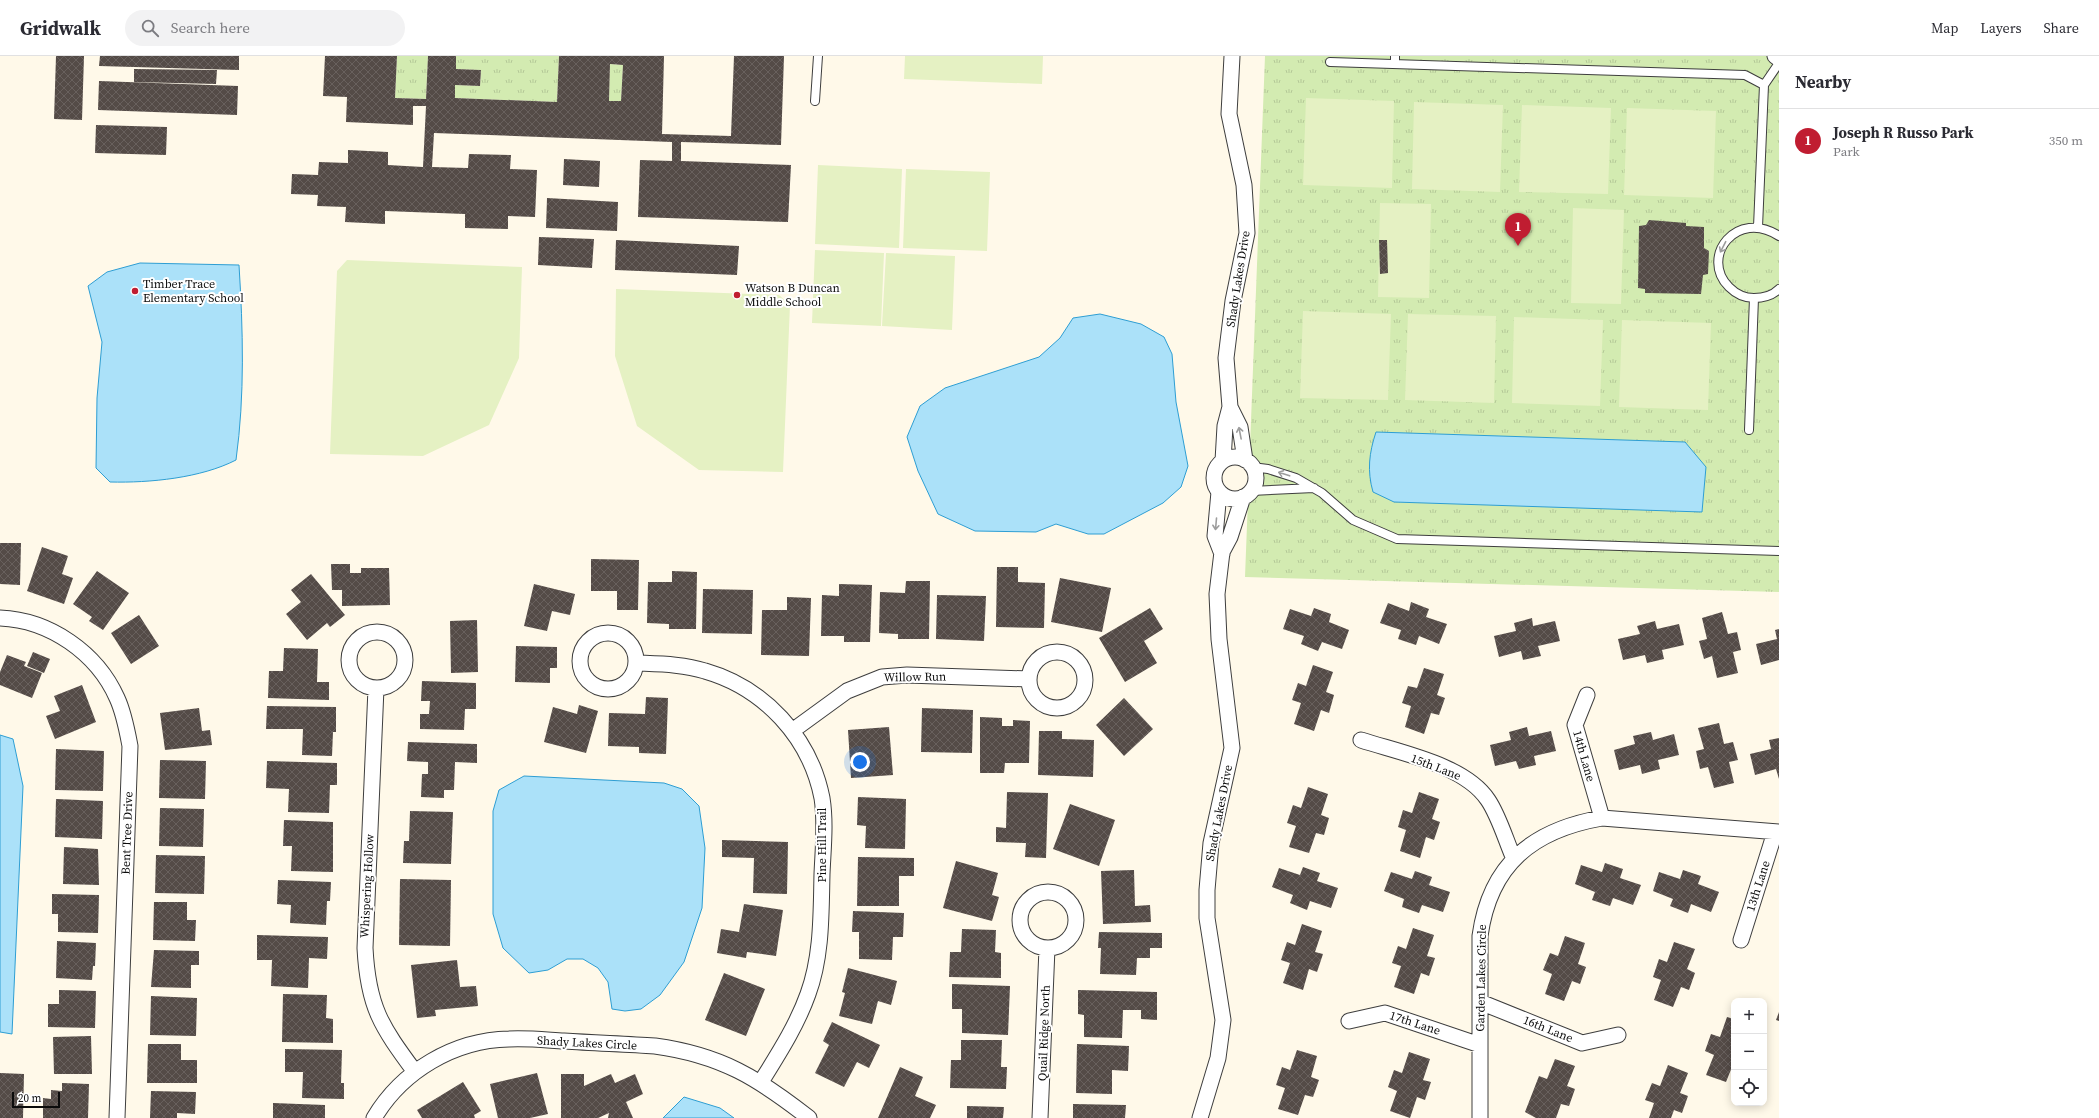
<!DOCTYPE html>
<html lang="en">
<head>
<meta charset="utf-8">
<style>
	:root { --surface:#fff; --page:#f2f2f3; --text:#2b2b33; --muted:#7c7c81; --line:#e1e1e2; --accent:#c01d31 }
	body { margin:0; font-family:"Source Serif 4",serif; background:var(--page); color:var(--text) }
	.controls { position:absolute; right:12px; bottom:12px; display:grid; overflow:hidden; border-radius:8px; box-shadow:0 2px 10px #0003 }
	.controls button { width:36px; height:36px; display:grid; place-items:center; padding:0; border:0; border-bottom:1px solid var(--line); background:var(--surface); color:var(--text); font:20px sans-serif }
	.scale { position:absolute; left:12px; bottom:10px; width:48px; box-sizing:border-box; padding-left:4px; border:2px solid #0b0b0b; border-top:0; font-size:11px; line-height:14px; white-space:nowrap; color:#0b0b0b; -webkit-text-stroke:3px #fff; paint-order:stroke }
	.you { position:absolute; left:860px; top:706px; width:14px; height:14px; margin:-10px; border:3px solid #fff; border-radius:50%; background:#1a73e8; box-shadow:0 0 0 6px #1a73e833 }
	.badge { display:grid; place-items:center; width:26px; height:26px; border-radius:50%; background:var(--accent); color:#fff; font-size:13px; font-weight:700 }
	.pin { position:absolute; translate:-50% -33px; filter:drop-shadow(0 1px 2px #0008) }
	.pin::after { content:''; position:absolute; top:21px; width:14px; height:12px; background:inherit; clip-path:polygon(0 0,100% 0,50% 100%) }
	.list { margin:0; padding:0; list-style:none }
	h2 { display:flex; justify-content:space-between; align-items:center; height:52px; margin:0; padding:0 16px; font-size:17px }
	h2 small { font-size:13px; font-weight:400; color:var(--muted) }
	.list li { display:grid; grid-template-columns:26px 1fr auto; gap:12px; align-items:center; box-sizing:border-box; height:64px; padding:0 16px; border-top:1px solid var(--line) }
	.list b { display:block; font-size:15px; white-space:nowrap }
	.list p { margin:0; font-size:13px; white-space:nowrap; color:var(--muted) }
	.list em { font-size:13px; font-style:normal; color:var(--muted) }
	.icon { flex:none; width:22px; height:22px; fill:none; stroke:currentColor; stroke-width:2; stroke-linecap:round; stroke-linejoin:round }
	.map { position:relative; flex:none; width:1779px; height:1062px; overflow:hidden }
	header { display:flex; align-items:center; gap:24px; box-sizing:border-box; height:56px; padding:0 20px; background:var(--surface); border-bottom:1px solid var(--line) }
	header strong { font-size:19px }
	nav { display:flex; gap:22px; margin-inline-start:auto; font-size:14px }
	.search { width:280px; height:36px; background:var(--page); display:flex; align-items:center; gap:10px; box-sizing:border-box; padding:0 14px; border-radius:22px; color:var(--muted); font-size:15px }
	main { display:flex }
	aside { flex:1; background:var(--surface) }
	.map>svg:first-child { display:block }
	.grass { fill:url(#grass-tufts) }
	.pitch { fill:#e5f1c3 }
	.water { fill:#abe1f9; stroke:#2e9ed3 }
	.building { fill:url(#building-cross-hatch); fill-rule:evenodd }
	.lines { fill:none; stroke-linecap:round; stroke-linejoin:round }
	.service-casing { stroke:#3e3e3e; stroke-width:10 }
	.minor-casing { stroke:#3e3e3e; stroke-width:17 }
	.service { stroke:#fff; stroke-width:8 }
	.minor { stroke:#fff; stroke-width:15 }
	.oneway { stroke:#9d9d9d }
	.poi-dot { fill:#c01d31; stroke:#fff; stroke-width:1.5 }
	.labels { text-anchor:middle; stroke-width:4; stroke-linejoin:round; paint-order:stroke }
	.street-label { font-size:12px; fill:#0b0b0b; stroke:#fff }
	.poi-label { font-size:12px; fill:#0b0b0b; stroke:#fff; text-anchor:start }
</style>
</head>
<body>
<header>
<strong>Gridwalk</strong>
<div class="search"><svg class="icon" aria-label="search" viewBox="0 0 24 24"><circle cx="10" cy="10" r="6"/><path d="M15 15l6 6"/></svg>Search here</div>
<nav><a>Map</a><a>Layers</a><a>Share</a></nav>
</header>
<main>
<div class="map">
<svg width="1779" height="1062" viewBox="0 0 1779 1062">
	<defs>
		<pattern id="grass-tufts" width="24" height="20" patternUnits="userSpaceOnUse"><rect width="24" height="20" fill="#d3ebb1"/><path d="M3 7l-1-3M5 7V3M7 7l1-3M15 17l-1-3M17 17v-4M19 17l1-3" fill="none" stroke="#b4c897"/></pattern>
		<pattern id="building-cross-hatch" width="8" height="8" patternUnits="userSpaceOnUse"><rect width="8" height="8" fill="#544b47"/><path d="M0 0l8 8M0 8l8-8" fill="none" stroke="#68605d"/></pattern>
	</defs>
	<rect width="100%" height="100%" fill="#fff9e9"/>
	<path class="grass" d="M397,0H428L426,43L395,42Z
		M456,0H559L557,46L455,42V29L480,30L481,14L456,13Z
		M1265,0H1779V536L1245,521Z
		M610,8L623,9L621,45H609Z"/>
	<path class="pitch" d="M905,0H1043L1042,28L904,23Z
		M1306,42L1394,45L1392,132L1303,129Z
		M1414,46L1503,49L1500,136L1412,133Z
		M1522,49L1611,52L1608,138L1519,136Z
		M1627,52L1716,55L1713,142L1624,139Z
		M818,109L902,113L899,192L815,188Z
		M906,113L990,116L987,195L903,192Z
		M1380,147L1431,148L1429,242L1378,241Z
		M1573,152L1624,154L1621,248L1571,247Z
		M815,194L884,197L881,270L812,267Z
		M886,197L955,200L952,274L882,270Z
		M347,204L522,211L519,302L489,369L423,400L330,398L337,215Z
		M616,233L779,239L790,249L783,416L699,414L637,370L615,300Z
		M1303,255L1391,258L1388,344L1300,342Z
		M1408,258L1496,260L1494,347L1405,344Z
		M1514,261L1603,264L1600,350L1512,347Z
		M1622,264L1711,267L1708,354L1619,351Z"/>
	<path class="water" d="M140,207L239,209C243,273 245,339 236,404C201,422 150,427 110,426L96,412L97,342L102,286L88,230L107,216Z
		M1100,258L1141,268L1164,281L1172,298L1176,346L1188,410L1181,431L1163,447L1104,478H1088L1056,468L1036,476L975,475L938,458L918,415L907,381L920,350L945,332L1039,301L1060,282L1073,262Z
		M1376,376L1685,386L1706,411L1702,456L1394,446L1373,436C1367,415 1369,397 1376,376Z
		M0,679L13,683L23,730L12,978L0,976Z
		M524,720L664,727L682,733L699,750L705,792L702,852L684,906L660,939L641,953L625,955L612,953L608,926L598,912L583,903H567L548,914L529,917L503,892L493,858V755L499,734Z
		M684,1041L720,1052L734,1062H663Z"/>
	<path class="building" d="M56,0H84L82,64L54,63Z
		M100,0H239V14L99,10Z
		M325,0H397L395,42L426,43L428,0H456V13L481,14L480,30L455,29V42L557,46L559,0H664L662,78L731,80L734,0H784L781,89L681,86V105L791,109L788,166L638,161L640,104L672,105V86L434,77L432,111L468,112L469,98L511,99L510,113L537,114L535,161L508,160V173L465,172V158L385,155V168L345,166L346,151L317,150L318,139L291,138L292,118L318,119L319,106L348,107V94L388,96V109L423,111L426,50H413V69L346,66L347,41L323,40ZM610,8L623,9L621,45H609Z
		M134,13L217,14L216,28L134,26Z
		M99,25L238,30L237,59L98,54Z
		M96,69L167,71L166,99L95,97Z
		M564,103L600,105L599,131L563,129Z
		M547,142L618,146L617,175L546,172Z
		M1649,164L1686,167V170L1704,171V192L1709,195L1708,218L1703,219L1701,238L1645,237V233L1638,232L1639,170L1646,169Z
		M539,181L594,183L592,212L538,209Z
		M616,184L739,190L737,219L615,214Z
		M1379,184H1387L1388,217L1380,218Z
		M0,487H21L20,529L0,528Z
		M42,491L68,500L62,518L73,522L64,548L27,535Z
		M591,503L639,504L638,554H617V535H591Z
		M331,508H350V517H361V512H389L390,549L342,550V534H332Z
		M997,511H1018V526L1045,527L1044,572L996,571Z
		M97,515L129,537L103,574L89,565L92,561L73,548Z
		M672,515L697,516L696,573H669V568L647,567L648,526H672Z
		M311,518L345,559L330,571L327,567L307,584L286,558L301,546L291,534Z
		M1060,522L1111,532L1102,576L1051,566Z
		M906,525H930L929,583H898V578L879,577L880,536L905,537Z
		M534,528L575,538L570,559L552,555L547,575L524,570Z
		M839,528L872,529L870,586H844V580H821L822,539L839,540Z
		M703,533L753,534L752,578L702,577Z
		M937,539L986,540L984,585L936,583Z
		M787,541L811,542L809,600L761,599L762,554H787Z
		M1411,546L1429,553L1426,561L1447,568L1439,588L1419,580L1416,589L1398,583L1401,574L1380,567L1388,547L1409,555Z
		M1150,552L1163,573L1144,585L1157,607L1125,626L1099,582Z
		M1314,552L1331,558L1329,566L1349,574L1342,593L1322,586L1318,595L1301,588L1304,580L1283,573L1290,553L1311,560Z
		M1722,556L1728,578L1737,576L1741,594L1733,596L1738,617L1717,622L1712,600L1704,603L1699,585L1707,583L1702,562Z
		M139,559L159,590L131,608L111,577Z
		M1532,562L1533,570L1555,565L1560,585L1538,590L1541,600L1523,604L1521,595L1499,601L1494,580L1516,575L1514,567Z
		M477,564L478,616L451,617L450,565Z
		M1655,565L1657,573L1679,568L1684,589L1662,594L1664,603L1647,607L1645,599L1623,604L1618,583L1640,578L1637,570Z
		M1779,573V604L1761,609L1756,588L1777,583L1775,574Z
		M516,590L557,591V612H550V627L515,626Z
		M284,592L318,593L317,626H329V644L268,642L269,615H283Z
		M33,596L50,603L44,617L27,610Z
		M7,599L26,606L24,610L42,617L32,642L0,629V616Z
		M1313,609L1333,616L1326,636L1334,639L1329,657L1321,654L1314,675L1294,668L1301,647L1292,644L1298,627L1306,630Z
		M1424,612L1444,618L1437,639L1445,642L1439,659L1431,657L1424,678L1405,671L1411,650L1402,647L1408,630L1417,632Z
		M422,625L476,627V653H465L464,674L420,673V658H429L430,645H421Z
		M82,629L96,666L55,683L46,660L60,655L54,640Z
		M646,641L668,642L666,698L639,697V691L608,690L609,657L645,658Z
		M1124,642L1153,673L1124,700L1096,669Z
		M579,649L598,655L586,697L544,686L553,651L577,658Z
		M267,650L336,651V676H333L332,700L302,699L303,673H266Z
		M199,652L202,675L210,674L212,689L165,694L160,657Z
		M922,652L973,654L972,697L921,696Z
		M980,661L1002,662V670H1013V664L1030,665L1029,707H1005L1004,717H980Z
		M1719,667L1724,688L1733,686L1738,704L1729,706L1734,727L1714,732L1708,711L1700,713L1696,695L1704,693L1698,672Z
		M889,671L893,719L851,722L848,674Z
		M1527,671L1529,680L1551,675L1556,695L1534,700L1536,709L1519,713L1516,705L1495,710L1490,689L1511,684L1509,676Z
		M1039,675H1062V683L1094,684L1093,721L1038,719Z
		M1651,676L1653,684L1674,678L1679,699L1658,704L1660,713L1642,718L1640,709L1619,714L1614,694L1635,688L1633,680Z
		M1779,682V723L1776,713L1755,719L1750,698L1771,693L1769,684Z
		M408,686L477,688V707L455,706L454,734H444V742L421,741L422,718H428V706L407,705Z
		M56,693L104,695L103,735L55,734Z
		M160,704L206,705L205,743L159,742Z
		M267,705L337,707V729H330L329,757L288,756L289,733L266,732Z
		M1308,731L1328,738L1321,759L1329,762L1324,779L1316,777L1309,797L1289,791L1296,770L1287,767L1293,749L1301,752Z
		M1007,736L1048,737L1046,802L1025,801L1026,787L996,786V771L1006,772Z
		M1419,736L1439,743L1432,763L1440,766L1434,784L1426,781L1420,802L1400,795L1406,774L1398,771L1403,754L1412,757Z
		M858,741L906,743L905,793L865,792L866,770L857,769Z
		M56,743L103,745L102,783L55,781Z
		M1070,748L1115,764L1099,810L1053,793Z
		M160,752L204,753L203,791L159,790Z
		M410,755L453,756L451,808L403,807L404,785H409Z
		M284,764L333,766V816L291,815L292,790H283Z
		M722,784L788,786L787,838L753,837L754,802L722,801Z
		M64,791L98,793L99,829L63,828Z
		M156,799L205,800L204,838L155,837Z
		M858,801L914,802V820H899V850H857Z
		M956,805L998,817L992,839L999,841L992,865L943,852Z
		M1605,807L1623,813L1620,822L1641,829L1633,849L1613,842L1610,850L1592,844L1595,836L1575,828L1581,809L1602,816Z
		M1303,811L1320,817L1317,825L1338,832L1331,852L1310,845L1307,854L1290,847L1293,839L1272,831L1279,812L1300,819Z
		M1134,814L1135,850L1150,849L1151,866L1103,868L1101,815Z
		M1683,814L1701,820L1698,828L1719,836L1711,856L1691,848L1688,857L1670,850L1673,843L1653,835L1659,816L1680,823Z
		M1415,815L1432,821L1429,829L1450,836L1443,856L1422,849L1419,857L1402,851L1404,843L1384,835L1391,816L1412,823Z
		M400,823L451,824L450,890L399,889Z
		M278,824L331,826L330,845H327L326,869L290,867L291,849L277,848Z
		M52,838L99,839L98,877L58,876V858H52Z
		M154,846H187V864H196L195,885L153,884Z
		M744,848L783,854L776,900L747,896L746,902L717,897L721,873L739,876Z
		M853,855L904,857L903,881H893L892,904L859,903V876H852Z
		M1302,868L1322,875L1315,896L1323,898L1317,916L1309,913L1303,934L1283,927L1290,907L1281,904L1287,886L1295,889Z
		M1413,872L1434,879L1427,900L1435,902L1429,920L1421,917L1414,938L1394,931L1401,910L1392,907L1398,890L1406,893Z
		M962,873L996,874L995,896L1001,897V922L949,921L950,896H961Z
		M1099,876L1162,877V892H1150V902H1137L1136,919L1100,918L1101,892H1098Z
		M257,879L328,881L327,903L309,902L308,932L271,930L272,904H257Z
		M1565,880L1585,887L1578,908L1586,911L1580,928L1572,925L1564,945L1545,938L1552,918L1543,914L1550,897L1558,900Z
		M57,885L96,887L95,910H93L92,924L56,922Z
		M1674,886L1695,893L1687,913L1695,917L1689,934L1681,931L1673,951L1654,944L1661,924L1653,921L1659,903L1667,906Z
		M154,894L199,895V909H191V932L151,931Z
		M457,904L460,931L476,930L478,950L435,954L436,960L417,962L411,909Z
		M848,912L897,925L891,949L878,945L872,968L839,960L845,937L842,936Z
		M724,917L765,933L746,980L705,964Z
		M952,928L1010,930L1008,979L962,977V953H952Z
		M59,934L96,935L95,972L48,971V948H59Z
		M1078,934L1157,936V964L1141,963V954H1123L1122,982L1084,981V959L1078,958Z
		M283,938L327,939L326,962L333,963V987L282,986Z
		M151,940L197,942L196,980L150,979Z
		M1779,956V965L1776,964Z
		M1727,961L1734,963V1006L1726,1026L1706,1019L1714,999L1705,995L1711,978L1720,981Z
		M832,966L880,989L869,1012L857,1006L844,1031L815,1017L829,989L823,985Z
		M91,980L92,1018H54L53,981Z
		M961,984H1002L1001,1011H1007L1006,1033L950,1032L951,1004H961Z
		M148,988H181V1004H197V1027H147Z
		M1077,988L1129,990L1128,1015L1112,1014V1038L1076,1037Z
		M285,993L342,994L341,1027H344V1043L302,1042L303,1016H285Z
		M1297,994L1317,1000L1311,1021L1319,1024L1313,1041L1305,1039L1298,1059L1278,1053L1285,1032L1276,1029L1282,1011L1290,1014Z
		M1409,996L1430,1003L1423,1024L1431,1026L1425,1044L1417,1041L1410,1062L1390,1055L1397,1035L1388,1031L1394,1014L1402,1017Z
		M1555,1003L1575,1010L1567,1030L1575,1033L1569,1050L1561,1048L1556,1062H1536L1525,1056L1539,1020L1547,1023Z
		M1668,1009L1688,1017L1680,1037L1688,1040L1682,1057L1674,1054L1671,1062H1649L1654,1047L1645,1044L1652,1027L1660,1030Z
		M900,1011L923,1021L915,1040L936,1049L930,1062H878Z
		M0,1017L24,1018L23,1062H0Z
		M537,1017L548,1058L530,1062H498L490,1028Z
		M561,1018H584V1030L611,1018L615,1027L635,1018L643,1038L626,1046L633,1062H608L609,1057L598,1062H561Z
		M463,1026L481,1055L474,1059L475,1062H422L417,1054Z
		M62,1027L89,1028L88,1062H43V1042L51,1043V1034L62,1035Z
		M151,1035L196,1036L195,1058L177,1057V1062H150Z
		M273,1047L325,1049V1062H273Z
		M1073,1048L1126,1049L1125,1062H1073Z
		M967,1050L1004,1051L1003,1062H967Z"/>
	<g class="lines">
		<g class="service-casing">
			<path id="service" d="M1330,6L1745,19L1764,29
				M1395,8V0
				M815,45L818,0
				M1758,171L1764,29L1779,7
				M1779,180C1737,152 1699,201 1729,231C1736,238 1744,242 1754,242C1763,242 1772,240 1779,233
				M1749,374L1754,242
				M1252,411L1268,413L1296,422L1322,437L1353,464L1397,483L1779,495
				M1251,435L1314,432"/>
		</g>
		<g class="minor-casing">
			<path id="minor" d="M1775,0L1779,3
				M1230,351L1240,371L1245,404
				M1214 422a21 21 0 1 1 42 0a21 21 0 1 1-42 0Z
				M1223,405L1225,370L1230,351L1226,302L1233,245L1247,177L1244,129L1229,58L1232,0
				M1219,436L1215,480L1222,498
				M0,562C50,564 97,597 117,642C124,657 127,674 130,690L117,1062
				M349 604a28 28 0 1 1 56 0a28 28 0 1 1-56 0Z
				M580 605a28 28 0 1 1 56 0a28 28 0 1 1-56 0Z
				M1029 624a28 28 0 1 1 56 0a28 28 0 1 1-56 0Z
				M636,607C659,608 683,608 705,615C764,632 810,681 822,742C826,767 823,793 822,818C821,858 822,900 808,938C797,969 779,997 761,1026
				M376,632L365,892C368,951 381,970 415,1016
				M1587,639L1575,669L1602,762
				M792,675L847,635L882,621L907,619L1029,623
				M1361,684C1401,697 1465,709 1488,744C1499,760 1506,785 1514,803
				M1020 864a28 28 0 1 1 56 0a28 28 0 1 1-56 0Z
				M1741,884L1775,776
				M1480,946L1582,987L1618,979
				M1349,965L1385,957L1480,989
				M374,1062C402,1015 454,984 509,983C527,982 546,984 564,985C594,987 625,988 655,990C721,999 758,1022 809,1062
				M1040,1062L1047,892
				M1200,1062L1218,1002L1223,964L1207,862V834L1211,787L1232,692L1219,583L1217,538L1222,496L1230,481L1243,441
				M1480,1062V880C1490,808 1533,774 1602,762L1779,776"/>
		</g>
		<use href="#service" class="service"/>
		<use href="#minor" class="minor"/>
	</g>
	<defs><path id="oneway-shaft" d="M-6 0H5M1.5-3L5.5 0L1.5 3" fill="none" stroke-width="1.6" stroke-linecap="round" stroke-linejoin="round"/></defs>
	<g class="oneway">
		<use href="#oneway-shaft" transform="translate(1723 191) rotate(117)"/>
		<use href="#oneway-shaft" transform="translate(1240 377) rotate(-101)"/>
		<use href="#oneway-shaft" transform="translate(1284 418) rotate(-162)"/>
		<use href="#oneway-shaft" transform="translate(1216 468) rotate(95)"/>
	</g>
	<g class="poi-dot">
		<circle cx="135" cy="235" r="4"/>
		<circle cx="737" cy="239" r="4"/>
	</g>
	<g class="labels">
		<g class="street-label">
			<text transform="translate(1238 223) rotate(-81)" y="4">Shady Lakes Drive</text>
			<text transform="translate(915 621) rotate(-1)" y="4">Willow Run</text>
			<text transform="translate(1584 700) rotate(74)" y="4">14th Lane</text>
			<text transform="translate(1436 711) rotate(21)" y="4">15th Lane</text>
			<text transform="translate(1219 757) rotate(-79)" y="4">Shady Lakes Drive</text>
			<text transform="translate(127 777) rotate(-88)" y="4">Bent Tree Drive</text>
			<text transform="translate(822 789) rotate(-90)" y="4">Pine Hill Trail</text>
			<text transform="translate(367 830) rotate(-87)" y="4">Whispering Hollow</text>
			<text transform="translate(1758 830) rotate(-72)" y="4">13th Lane</text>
			<text transform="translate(1481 922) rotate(-89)" y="4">Garden Lakes Circle</text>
			<text transform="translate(1415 967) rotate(18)" y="4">17th Lane</text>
			<text transform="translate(1548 973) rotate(22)" y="4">16th Lane</text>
			<text transform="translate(1044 977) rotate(-88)" y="4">Quail Ridge North</text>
			<text transform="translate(587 987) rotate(3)" y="4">Shady Lakes Circle</text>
		</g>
		<g class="poi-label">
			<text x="143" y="232">Timber Trace<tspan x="143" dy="14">Elementary School</tspan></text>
			<text x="745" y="236">Watson B Duncan<tspan x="745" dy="14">Middle School</tspan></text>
		</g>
	</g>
</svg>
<div class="controls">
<button>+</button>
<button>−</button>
<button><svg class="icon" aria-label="locate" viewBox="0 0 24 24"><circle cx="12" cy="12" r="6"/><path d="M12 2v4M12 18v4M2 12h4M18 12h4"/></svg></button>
</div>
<div class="scale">20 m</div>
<div class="you"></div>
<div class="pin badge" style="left:1518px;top:190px">1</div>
</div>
<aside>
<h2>Nearby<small></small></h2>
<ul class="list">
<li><span class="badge">1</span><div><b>Joseph R Russo Park</b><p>Park</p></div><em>350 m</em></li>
</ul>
</aside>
</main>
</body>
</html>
